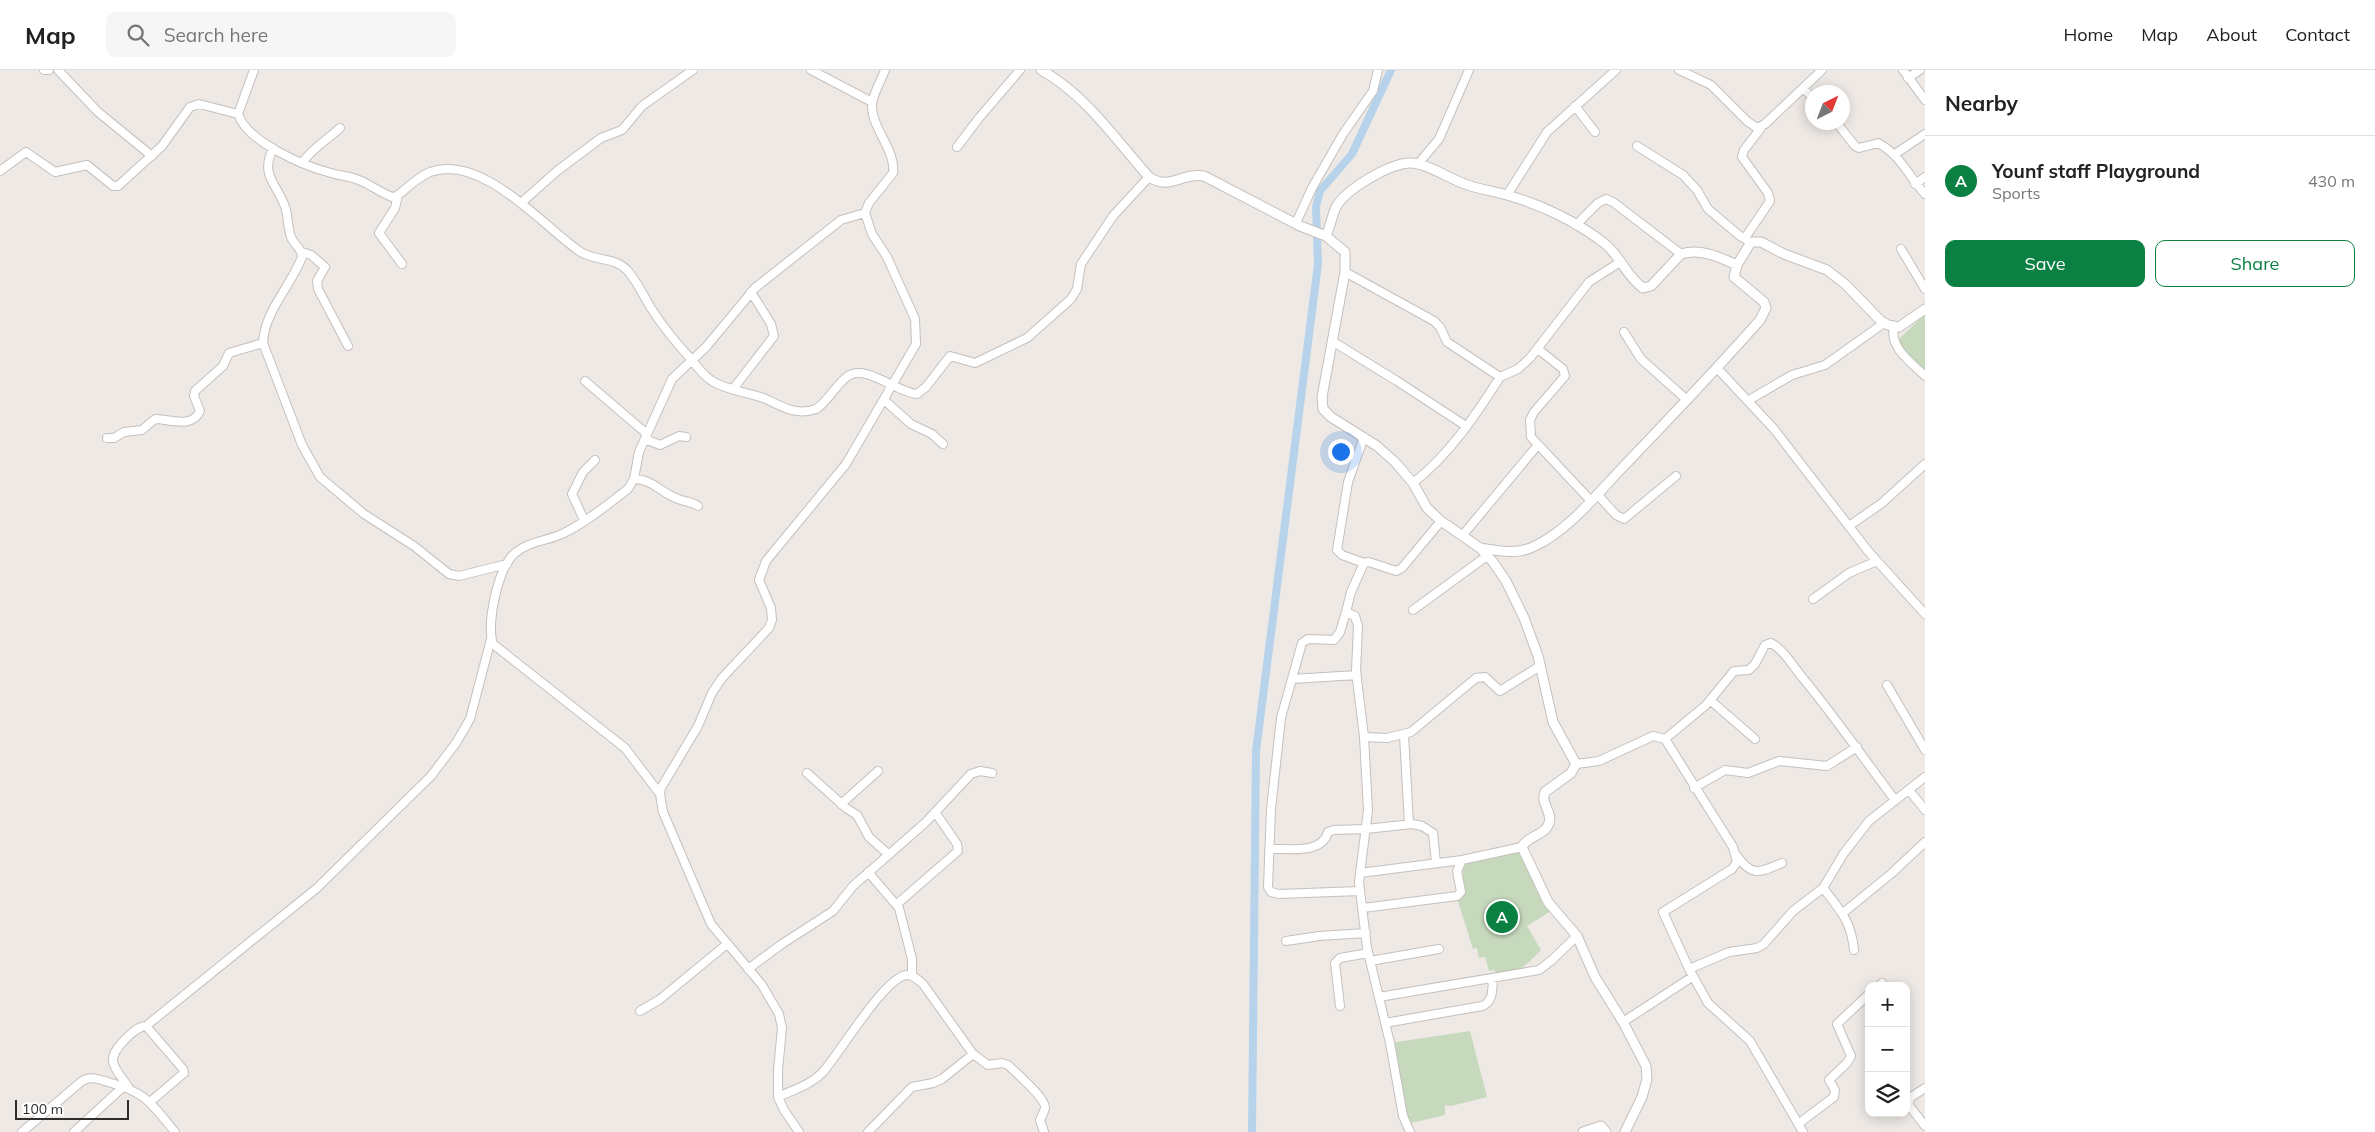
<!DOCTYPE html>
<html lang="en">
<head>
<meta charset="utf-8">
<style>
	:root { --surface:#fff; --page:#f6f6f6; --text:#222; --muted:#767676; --line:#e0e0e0; --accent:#0b8043 }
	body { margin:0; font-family:Mulish,sans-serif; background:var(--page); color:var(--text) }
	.controls { position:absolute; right:15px; bottom:15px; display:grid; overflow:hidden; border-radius:10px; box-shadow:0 2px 12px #0003 }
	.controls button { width:45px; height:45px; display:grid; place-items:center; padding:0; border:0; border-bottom:1px solid var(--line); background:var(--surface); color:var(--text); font:25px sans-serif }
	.compass { position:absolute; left:1805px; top:15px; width:45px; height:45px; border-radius:50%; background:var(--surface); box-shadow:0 2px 12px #0003; rotate:42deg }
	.scale { position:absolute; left:15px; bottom:12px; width:114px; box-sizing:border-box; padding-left:5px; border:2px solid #2f2d2b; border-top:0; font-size:14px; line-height:18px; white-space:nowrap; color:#2f2d2b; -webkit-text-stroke:4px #fff; paint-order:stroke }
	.you { position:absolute; left:1340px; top:381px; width:18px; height:18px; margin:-12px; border:4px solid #fff; border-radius:50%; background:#1a73e8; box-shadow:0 0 0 8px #1a73e833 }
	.badge { display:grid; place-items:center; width:32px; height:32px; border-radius:50%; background:var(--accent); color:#fff; font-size:16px; font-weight:700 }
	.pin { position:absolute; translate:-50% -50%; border:2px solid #fff; box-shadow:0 1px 5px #0006 }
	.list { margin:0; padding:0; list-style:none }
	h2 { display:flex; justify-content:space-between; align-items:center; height:65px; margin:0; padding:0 20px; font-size:21px }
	h2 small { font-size:16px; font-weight:400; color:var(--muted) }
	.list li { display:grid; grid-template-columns:32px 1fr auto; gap:15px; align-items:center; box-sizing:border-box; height:90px; padding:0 20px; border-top:1px solid var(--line) }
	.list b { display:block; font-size:19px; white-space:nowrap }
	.list p { margin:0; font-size:16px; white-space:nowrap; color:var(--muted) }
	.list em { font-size:16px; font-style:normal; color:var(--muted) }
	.actions { display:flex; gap:10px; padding:15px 20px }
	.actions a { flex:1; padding:11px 0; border:1px solid var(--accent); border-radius:10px; text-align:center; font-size:18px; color:var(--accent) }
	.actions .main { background:var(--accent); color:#fff }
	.icon { flex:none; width:28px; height:28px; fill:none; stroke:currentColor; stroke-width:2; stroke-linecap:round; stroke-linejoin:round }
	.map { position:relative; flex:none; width:1925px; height:1062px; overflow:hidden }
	header { display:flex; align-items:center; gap:30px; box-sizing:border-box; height:70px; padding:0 25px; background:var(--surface); border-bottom:1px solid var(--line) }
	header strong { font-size:24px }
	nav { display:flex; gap:28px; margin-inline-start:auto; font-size:18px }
	.search { width:350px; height:45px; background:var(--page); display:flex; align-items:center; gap:12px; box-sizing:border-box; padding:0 18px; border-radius:10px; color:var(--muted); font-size:19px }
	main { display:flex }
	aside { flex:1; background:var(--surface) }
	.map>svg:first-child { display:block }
	.green { fill:#c6d9bd }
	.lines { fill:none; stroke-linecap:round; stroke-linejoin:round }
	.canal { stroke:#b6d3eb; stroke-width:8 }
	.minor-casing { stroke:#c5c0bd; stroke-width:10 }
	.tertiary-casing { stroke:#c5c0bd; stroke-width:11 }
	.minor { stroke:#fff; stroke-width:8 }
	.tertiary { stroke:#fff; stroke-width:9 }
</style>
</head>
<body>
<header>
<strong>Map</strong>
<div class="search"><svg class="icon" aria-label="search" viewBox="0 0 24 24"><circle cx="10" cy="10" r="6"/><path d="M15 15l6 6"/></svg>Search here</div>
<nav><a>Home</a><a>Map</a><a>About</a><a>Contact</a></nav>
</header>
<main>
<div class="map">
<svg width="1925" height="1062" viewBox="0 0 1925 1062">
	<rect width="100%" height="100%" fill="#eee9e5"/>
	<path class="green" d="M1925,244V306L1894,274Z
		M1522,778L1554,839L1527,856L1541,880C1528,894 1515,906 1495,906V900L1489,901L1485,887L1479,888L1477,878L1473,879L1457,828L1463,823V789Z
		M1470,961L1487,1027L1451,1036L1445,1035V1045L1407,1054L1390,973Z"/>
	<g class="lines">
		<path class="canal" d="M1252,1062L1256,681L1318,194L1316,137L1320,121L1352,84L1391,0"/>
		<g class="minor-casing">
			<path id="minor" d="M44,0H49
				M58,0L98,42L152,86
				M254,0L238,44C247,72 304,96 331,103C341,106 351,106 361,111C371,115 381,123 392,127L397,126C407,118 418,107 430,102C481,83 542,155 579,181C595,192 613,186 627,200C637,211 643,225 651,238C663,257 676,273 691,289C697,297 703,305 712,311C728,321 748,322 766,329C783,337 796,346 816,339C829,331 835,315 848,306C866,294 896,322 917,324L926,317L950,286L975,293L1027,268L1071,229L1077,219L1081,194L1113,146L1149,107
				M811,0L872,32
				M1679,0L1711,15L1747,51L1757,58L1765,54L1822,0
				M1903,0L1925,30
				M1908,8L1920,0
				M1804,19L1812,27
				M1575,36L1595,62
				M1836,52L1855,76L1859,78L1878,73C1901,85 1908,106 1925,124
				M1637,76L1683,105L1697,120L1708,139L1740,166L1751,172
				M957,77L979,48L1020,0
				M273,78C259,108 279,114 286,140C288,148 288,159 291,167C294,175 302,178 302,187C291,216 264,242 263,273L302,375L320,407L364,444L414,476L449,504L459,506L507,494
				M1895,84L1925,64
				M303,92C312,78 327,70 340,58
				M1418,94L1439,69L1469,0
				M0,101L26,82L55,102L87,95L113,116H118L162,76L190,37L199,34L238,44
				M1915,114L1925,107
				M398,125L395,138L379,163L402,194
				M1507,125L1547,62L1616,0
				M521,133L557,101L601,68L622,60L642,36L693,0
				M1296,153L1312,118L1343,64L1373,21L1378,0
				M1576,155L1598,133L1606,129L1613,132L1681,184
				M1745,168L1770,131L1768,123L1742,87L1744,80L1761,58
				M1901,179L1925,219
				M302,182L311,185L325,197L317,211L318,219L348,276
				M1345,202L1434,251L1440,257L1447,272L1500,307L1518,299L1530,288L1589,212L1620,192
				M1894,257C1889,278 1912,293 1925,306
				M1624,262L1641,289L1687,330
				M1332,271L1397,311L1466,356
				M1538,279L1563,299L1565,306L1534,342L1530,350L1531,367L1591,431
				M1717,298L1774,359L1868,481L1925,544
				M585,311L647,364
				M733,319L774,266L771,254L751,222
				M884,330L911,354L932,364L943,374
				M1749,330L1792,305L1825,295L1884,253
				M107,368H114L124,362L142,360L155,349C169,349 192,359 200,341L194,326L195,321L223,296L229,283L263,273
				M645,369L660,375L679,366L686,367
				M634,409C652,409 660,422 676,428C684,432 691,431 698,436
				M1413,413C1449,385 1476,345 1500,307
				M1597,424L1616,445L1624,449L1676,406
				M584,450L572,424L583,402L595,390
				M1849,456L1882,433L1925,394
				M1462,466L1537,376
				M1364,493L1342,485L1337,480L1348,412L1364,367
				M1813,529L1849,503L1877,491
				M1413,540L1487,486
				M1346,542L1340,562L1334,570L1308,569L1302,573L1281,648L1271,739L1268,817L1271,822L1279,824L1360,821
				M1292,609L1357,605
				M1887,615L1925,680
				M1710,630L1755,669
				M1404,665L1409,754
				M1364,667L1387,668L1411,662L1476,608L1485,607L1500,621L1540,596
				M1665,669L1706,635L1734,601L1749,600L1755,594L1765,575L1771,573C1784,580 1793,596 1802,607C1835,647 1864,689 1895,730
				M1576,694L1599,691L1653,666L1665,669L1733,777L1737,792L1732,799L1663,842L1689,899L1729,882L1757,878L1764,874L1793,841L1823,818L1844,783L1869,751L1925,707
				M807,703L846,738L857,745L869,767L888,784
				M1694,718L1725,700L1748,703L1779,691L1827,696L1857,677
				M1909,720L1925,740
				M660,724L625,678L493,574C486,553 498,498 515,483C529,471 548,471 564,463C587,452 608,434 628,419L634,409L639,382L672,309L706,277L755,218L841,150L865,143
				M841,734L878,701
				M1269,779C1288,778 1322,785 1328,762L1334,760L1366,759L1412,754L1422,756L1433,763L1436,793
				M1737,786C1753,808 1760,802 1782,793
				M868,802L899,838L912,889V906
				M1360,803L1462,790
				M1823,818C1841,841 1851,851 1854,880
				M897,834L958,781L957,774L935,742
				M1363,838L1457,826L1461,822L1457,801L1462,790L1522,777
				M1843,843L1892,803L1925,772
				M1286,871L1319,866L1366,863
				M1370,891L1439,879
				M748,899L782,874L833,841L853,816L926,752L971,704L980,701L992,703
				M1689,899L1708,933L1750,971L1803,1062
				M1879,916L1882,913
				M1379,927L1539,900L1552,890L1577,866
				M1340,936L1335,893L1340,888L1368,883
				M640,941L659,930L727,874
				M1623,952L1692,907
				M1385,953L1482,936C1494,931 1492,919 1493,908
				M146,956L317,818L431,706L456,673L470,649L491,569
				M129,1018C124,1010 114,1000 113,991C111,980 137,955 146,956L183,999L184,1003L150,1032
				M1925,1018L1911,1027L1908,1034L1925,1056
				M778,1027C793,1020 810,1015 822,1003C838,986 885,906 907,905C914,905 918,910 923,914L973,984L988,995L1002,993L1008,995C1015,1002 1046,1028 1045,1038C1044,1042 1042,1046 1040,1050L1044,1062
				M1798,1054L1834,1027L1835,1020L1829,1010L1847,993L1851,986L1837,954L1869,924
				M22,1062L82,1011C91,1006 98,1009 108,1012C147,1023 150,1032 175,1062
				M74,1062L124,1016
				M799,1062L784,1040L778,1027V1000L782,958L779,944L762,915L711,854L663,742L660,724L661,718L698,656L712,623L722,608L769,558L772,550L771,538L759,510L766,491L846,394L916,274L915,249L887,187L872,164L865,143L869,133L893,103C896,80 872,59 872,36C872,25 881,11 885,0
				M868,1062L912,1017L933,1013L942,1009L973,984
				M1410,1062L1403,1046L1390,973L1367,878L1359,812L1368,740L1364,667L1356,601L1358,556L1355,546L1346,542L1351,522L1364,493L1369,492L1396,501L1402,498L1441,451"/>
		</g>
		<g class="tertiary-casing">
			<path id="tertiary" d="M1041,0C1085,24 1116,70 1149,107C1170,121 1182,102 1204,106L1300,156L1326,166L1345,182V202L1322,327L1323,339L1331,347L1377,376L1395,392L1413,413L1427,438L1441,451L1480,478L1493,492L1506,511L1524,548L1538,586L1553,652L1576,694L1571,703L1545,722C1540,734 1553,742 1549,753C1545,766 1528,765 1522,777L1548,832L1577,866L1595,907L1623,952L1646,996L1647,1009L1642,1027L1625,1062
				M1326,166C1330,157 1332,146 1336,137C1346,119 1389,94 1409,93C1425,92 1450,109 1465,114C1480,120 1495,121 1510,126C1542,135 1577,152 1604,173C1621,186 1625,205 1643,218L1651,216L1681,184C1701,178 1719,187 1737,195
				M1480,478C1500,481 1517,485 1535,476C1570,459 1597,424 1623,397C1669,349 1716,300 1760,250L1766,238L1764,232L1734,207L1737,195L1751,172H1761L1784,184L1827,200L1845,214L1881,251L1888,255L1899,257L1925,239
				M1583,1062L1601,1056L1606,1062"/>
		</g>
		<use href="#minor" class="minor"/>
		<use href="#tertiary" class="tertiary"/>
	</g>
</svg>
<div class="controls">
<button>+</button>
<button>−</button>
<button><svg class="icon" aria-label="layers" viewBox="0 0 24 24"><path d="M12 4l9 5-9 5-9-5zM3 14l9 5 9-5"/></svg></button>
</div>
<svg class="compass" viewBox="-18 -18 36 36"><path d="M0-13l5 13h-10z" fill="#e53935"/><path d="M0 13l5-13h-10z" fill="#767676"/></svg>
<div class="scale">100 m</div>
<div class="you"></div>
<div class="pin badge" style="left:1502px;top:847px">A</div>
</div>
<aside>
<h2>Nearby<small></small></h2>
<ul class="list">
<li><span class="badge">A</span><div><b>Younf staff Playground</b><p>Sports</p></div><em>430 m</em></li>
</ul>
<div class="actions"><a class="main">Save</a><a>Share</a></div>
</aside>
</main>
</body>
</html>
